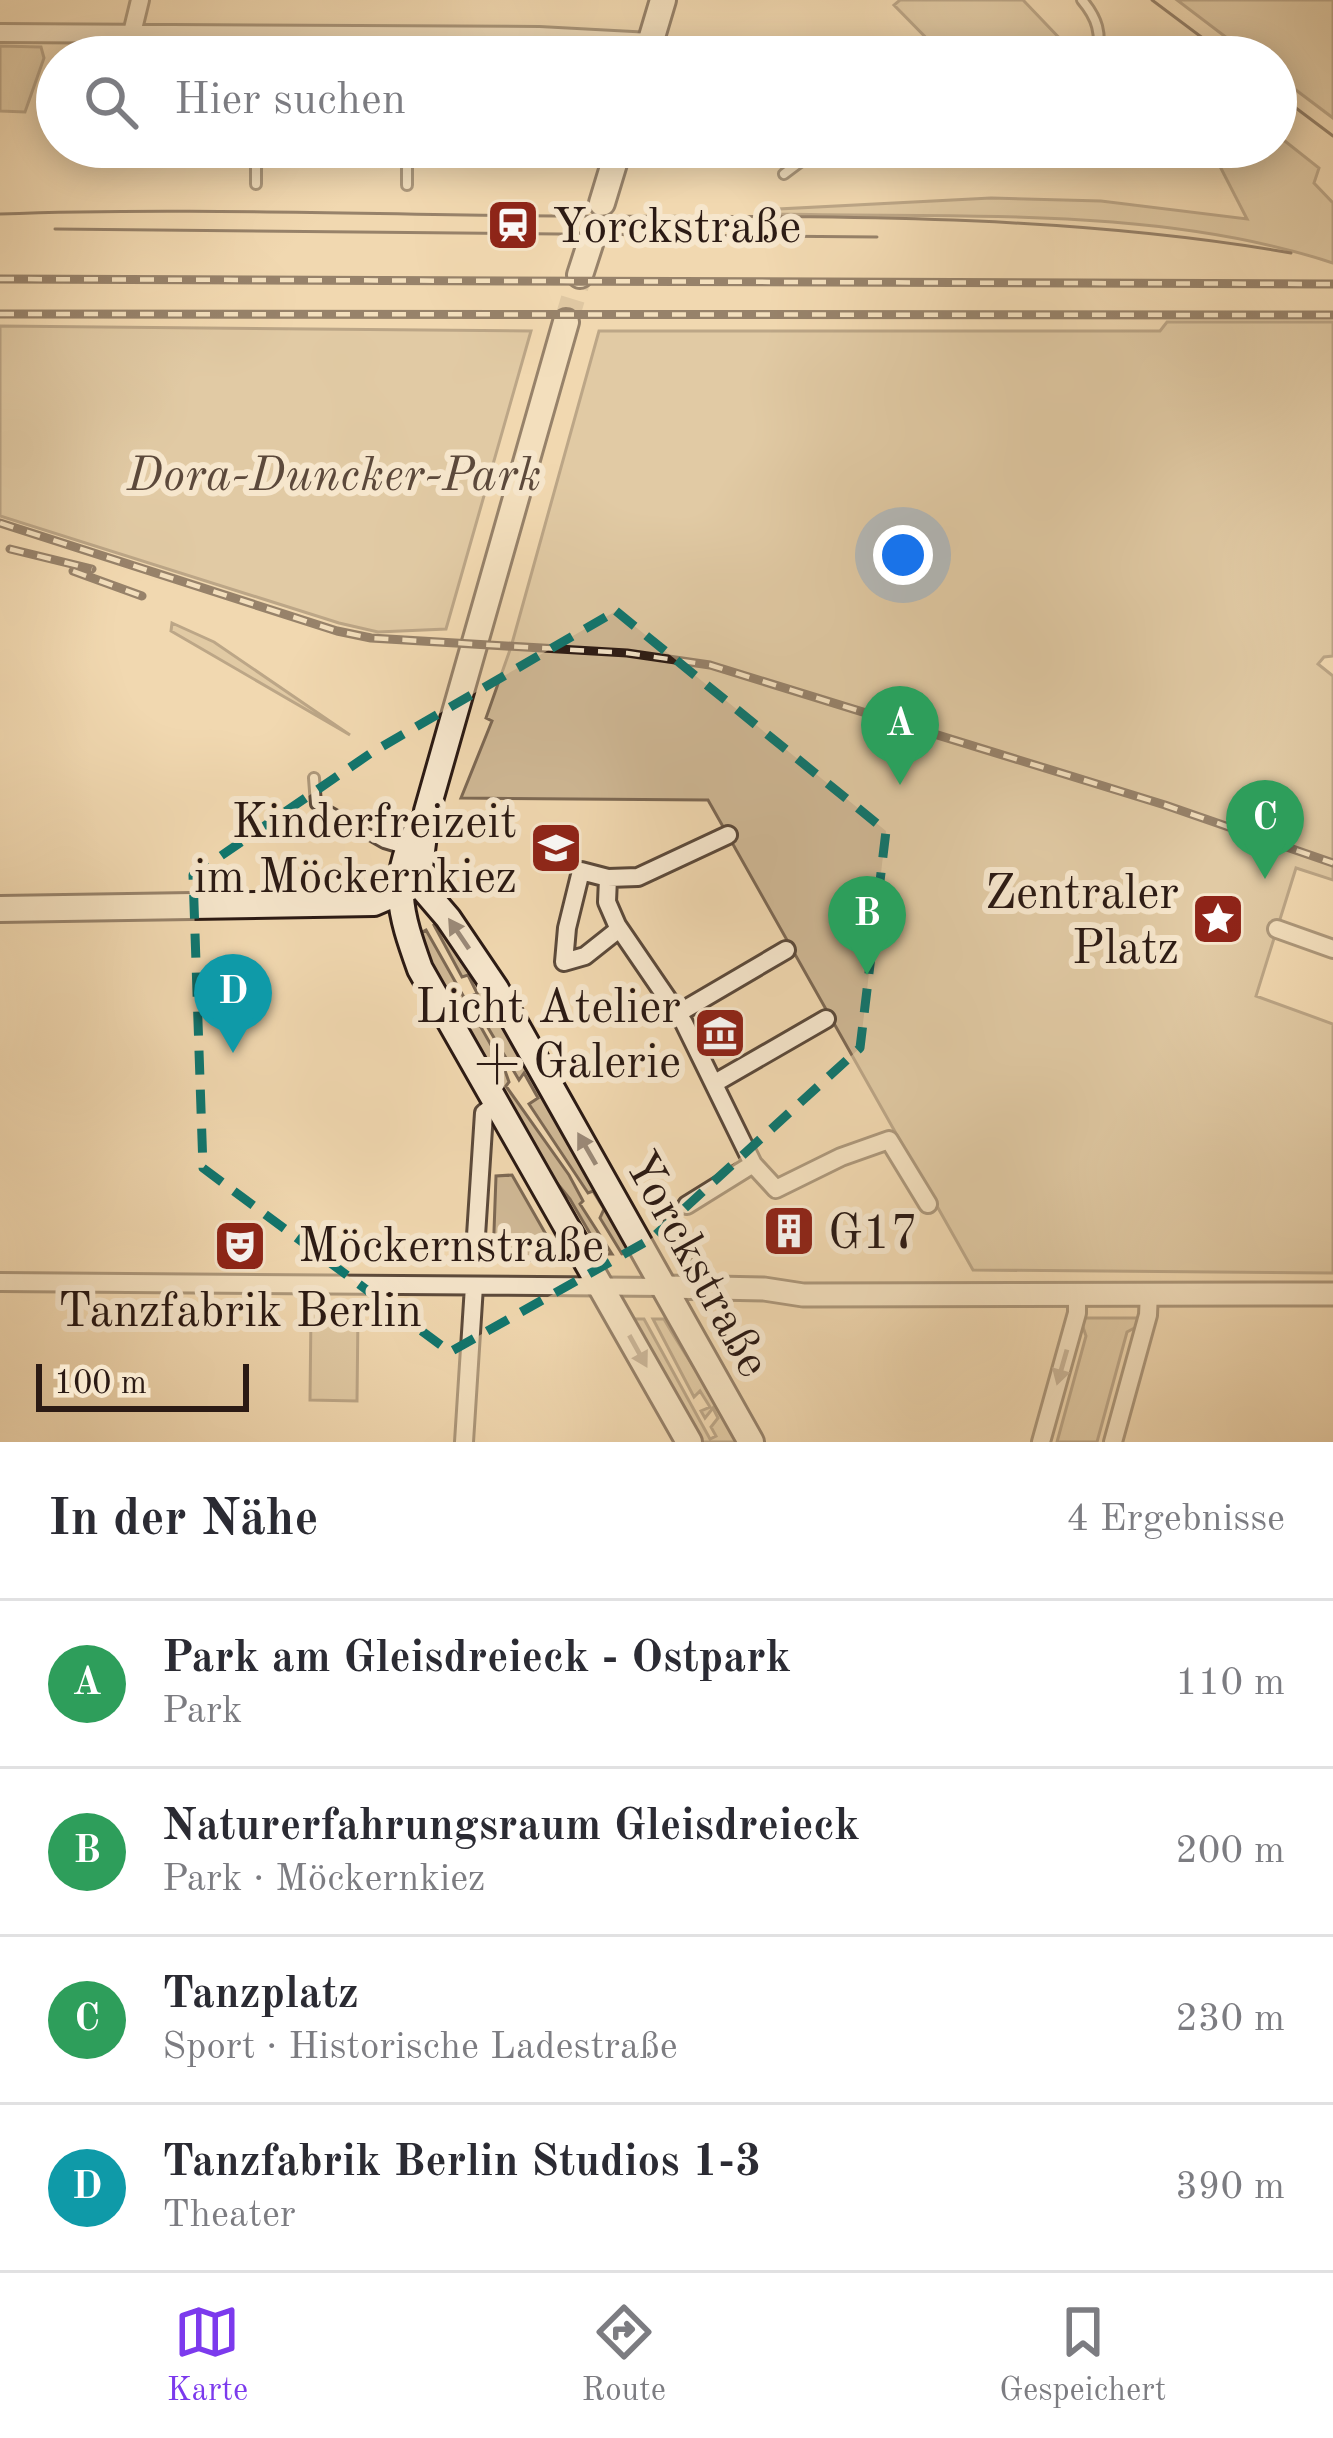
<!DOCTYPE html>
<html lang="de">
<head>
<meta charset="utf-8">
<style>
	:root { --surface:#fff; --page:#f2f2f3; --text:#2b2b33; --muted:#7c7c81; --line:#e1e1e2; --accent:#7c3aed }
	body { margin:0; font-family:"Old Standard TT",serif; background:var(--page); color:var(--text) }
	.scale { position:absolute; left:36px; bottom:30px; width:213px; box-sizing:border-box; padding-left:12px; border:6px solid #2b1a14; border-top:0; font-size:33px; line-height:42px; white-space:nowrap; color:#2b1a14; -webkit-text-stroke:9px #f6e6cc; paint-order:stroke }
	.you { position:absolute; left:903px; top:555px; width:42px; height:42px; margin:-30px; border:9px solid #fff; border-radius:50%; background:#1a73e8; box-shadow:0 0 0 18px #1a73e833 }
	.badge { display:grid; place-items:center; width:78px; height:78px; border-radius:50%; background:var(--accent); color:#fff; font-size:39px; font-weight:700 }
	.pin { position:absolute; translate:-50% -99px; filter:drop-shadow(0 3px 6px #0008) }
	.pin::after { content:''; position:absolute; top:63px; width:42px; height:36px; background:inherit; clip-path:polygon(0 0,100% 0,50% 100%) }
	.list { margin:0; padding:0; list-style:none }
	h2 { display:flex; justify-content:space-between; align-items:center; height:156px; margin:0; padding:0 48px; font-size:51px }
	h2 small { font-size:39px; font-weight:400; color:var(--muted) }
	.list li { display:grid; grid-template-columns:78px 1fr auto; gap:36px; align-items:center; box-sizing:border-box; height:168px; padding:0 48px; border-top:3px solid var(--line) }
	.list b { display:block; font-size:45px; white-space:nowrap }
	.list p { margin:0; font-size:39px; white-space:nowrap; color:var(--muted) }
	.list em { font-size:39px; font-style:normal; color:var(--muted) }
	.icon { flex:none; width:66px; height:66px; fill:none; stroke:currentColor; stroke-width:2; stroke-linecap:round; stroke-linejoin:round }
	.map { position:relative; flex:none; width:1333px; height:1442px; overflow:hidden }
	.search { position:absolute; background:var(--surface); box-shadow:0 6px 30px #0003; left:36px; right:36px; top:36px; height:132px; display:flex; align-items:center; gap:30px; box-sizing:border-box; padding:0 42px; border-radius:66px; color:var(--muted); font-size:45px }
	.sheet { height:828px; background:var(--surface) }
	nav { display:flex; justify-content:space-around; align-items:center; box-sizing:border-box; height:168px; border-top:3px solid var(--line); background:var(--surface); font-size:33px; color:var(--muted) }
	nav a { display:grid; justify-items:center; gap:6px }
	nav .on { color:var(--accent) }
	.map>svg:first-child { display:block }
	.green { fill:#cfb895; stroke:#7d6954; stroke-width:3 }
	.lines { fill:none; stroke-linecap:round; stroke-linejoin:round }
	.secondary-tunnel { stroke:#c9b291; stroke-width:24; stroke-dasharray:24 12; stroke-linecap:butt }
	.service-casing { stroke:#5c4a3b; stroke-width:14 }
	.minor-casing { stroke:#5c4a3b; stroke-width:22 }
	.tertiary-casing { stroke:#5c4a3b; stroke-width:27 }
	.secondary-casing { stroke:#2b1a14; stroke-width:30 }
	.service { stroke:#f6e6cc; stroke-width:8 }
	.minor { stroke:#f6e6cc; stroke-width:16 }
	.tertiary { stroke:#f6e6cc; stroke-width:21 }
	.secondary { stroke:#f6e6cc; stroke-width:24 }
	.tram { stroke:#2b1a14; stroke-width:3 }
	.rail-casing { stroke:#2b1a14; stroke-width:9 }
	.rail { stroke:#f6e6cc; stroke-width:4.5; stroke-dasharray:14; stroke-linecap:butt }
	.oneway { fill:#9b8a79 }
	.marked { fill:none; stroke:#0f766e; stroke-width:9; stroke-dasharray:24 15; stroke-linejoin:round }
	.labels { text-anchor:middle; stroke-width:12; stroke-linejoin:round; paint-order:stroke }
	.poi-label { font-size:48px; fill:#2b1a14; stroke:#f6e6cc; text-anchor:end }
	.park-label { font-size:48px; font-style:italic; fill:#5c493b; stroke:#f6e6cc }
	.street-label { font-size:48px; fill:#2b1a14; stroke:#f6e6cc }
</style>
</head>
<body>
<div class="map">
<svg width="1333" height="1442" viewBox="0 0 1333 1442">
	<rect width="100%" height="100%" fill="#f1d8b0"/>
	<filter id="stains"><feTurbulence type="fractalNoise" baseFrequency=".00167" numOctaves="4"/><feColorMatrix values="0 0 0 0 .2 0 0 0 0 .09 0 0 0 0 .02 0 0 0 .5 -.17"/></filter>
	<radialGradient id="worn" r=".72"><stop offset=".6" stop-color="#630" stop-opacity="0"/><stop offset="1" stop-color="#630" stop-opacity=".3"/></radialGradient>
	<path class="green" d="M900,0H1023L1065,44L1052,57H945L894,5Z
		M1177,0H1333V118L1276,75V57H1252Z
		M0,46L41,47L44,58L25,112L0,111Z
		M1276,134L1319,168L1314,183L1333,203V263C1160,206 960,218 780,214L779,209L991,198L1101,201L1247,219L1210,147H1276Z
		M1167,322H1333V656L1324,657L1318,664L1333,676V880L1296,868L1256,996L1333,1024V1273L973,1270L708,800L461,798L492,721L486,718L511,647L599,331H1160Z
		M0,326L531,331L446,629L378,632L339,623L0,516Z
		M172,623L214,642L350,735L171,631Z
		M439,922L471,969L634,1254H622L600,1218L604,1209L593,1191L588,1193L529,1104L538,1098L524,1073L519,1080L474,1004L473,995L477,993L468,975L462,977L434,925Z
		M426,930L504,1068L509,1082L506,1086L569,1175L583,1201L580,1204L612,1254H602L570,1199L548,1172L433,969L419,934Z
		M512,1175L556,1252L554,1261L493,1259L496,1176Z
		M311,1312H358L357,1401L310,1400Z
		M1080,1318H1141L1140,1325L1127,1332L1097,1442H1057L1086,1336Z
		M630,1319H644L710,1439L716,1436L711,1427L718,1418L713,1408L705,1418L701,1411L710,1407L700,1391L694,1397L653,1319H664C688,1361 717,1400 740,1442H700Z"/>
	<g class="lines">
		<path class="secondary-tunnel" d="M591,241L602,203
			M566,322L580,275"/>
		<g class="service-casing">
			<path id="service" d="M1082,0C1098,19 1101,33 1098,57
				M654,43L705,57
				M812,153L819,160L887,147
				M784,174L812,153L806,147
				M256,184V147
				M407,185V147
				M314,778L316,804L384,843L404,849
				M667,1224L686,1259"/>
		</g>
		<g class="minor-casing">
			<path id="minor" d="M0,33L539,36L651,42
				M132,33L140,0
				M728,835L638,877L608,878L607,902L617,925L684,1023L753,1164L776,1189L841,1157L889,1140L928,1204
				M608,878L581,871L567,928L564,962L585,956L619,929
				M1277,929L1333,949
				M677,1014L786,950
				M715,1083L826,1019
				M687,1205L753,1164
				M475,1251L484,1113L496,1104
				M0,1282L666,1287
				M464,1442L474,1286
				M1041,1442L1077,1313V1292
				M1113,1442L1148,1315L1149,1292"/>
		</g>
		<g class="tertiary-casing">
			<path id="tertiary" d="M666,1287L764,1289L803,1295L1333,1294"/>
		</g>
		<g class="secondary-casing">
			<path id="secondary" d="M646,57L663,0
				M602,203L619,147
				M580,275L591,241
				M566,322L427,811L418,883L448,918L496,989L751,1442
				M420,824C389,879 400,913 420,969L689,1442
				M0,909L374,903L411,887"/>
		</g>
		<use href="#service" class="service"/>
		<use href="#minor" class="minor"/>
		<use href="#tertiary" class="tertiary"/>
		<use href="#secondary" class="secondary"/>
		<path class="tram" d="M1152,0L1228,57
			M1276,93L1333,136
			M0,214C185,207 370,215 556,216C801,217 1049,211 1291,253
			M55,229L877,237"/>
		<g class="rail-casing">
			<path id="rail" d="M0,279L1333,284
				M0,314L1333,315
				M0,523L337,631L371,638L627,653L710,665L1165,805L1333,863
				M10,549L92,569
				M73,571L142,596"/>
		</g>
		<use href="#rail" class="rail"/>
	</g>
	<defs><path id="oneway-solid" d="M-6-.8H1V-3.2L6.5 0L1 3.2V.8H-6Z" transform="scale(3)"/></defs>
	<g class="oneway">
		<use href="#oneway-solid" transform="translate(459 934) rotate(-124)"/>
		<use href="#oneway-solid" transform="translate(587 1149) rotate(-120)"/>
		<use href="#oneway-solid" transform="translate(638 1351) rotate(61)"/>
		<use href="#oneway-solid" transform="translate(1062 1367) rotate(106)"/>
	</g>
	<path d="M0 0H1333V1442H0ZM616,611L886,831L860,1048L651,1239L450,1352L203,1168L193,875L371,753Z" fill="#f1d8b0" fill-opacity=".55" fill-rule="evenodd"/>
	<path class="marked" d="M616,611L886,831L860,1048L651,1239L450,1352L203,1168L193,875L371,753Z"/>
	<defs>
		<g id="station-square" transform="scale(2.7)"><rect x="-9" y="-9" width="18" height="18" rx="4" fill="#8f2418" stroke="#f6e6cc"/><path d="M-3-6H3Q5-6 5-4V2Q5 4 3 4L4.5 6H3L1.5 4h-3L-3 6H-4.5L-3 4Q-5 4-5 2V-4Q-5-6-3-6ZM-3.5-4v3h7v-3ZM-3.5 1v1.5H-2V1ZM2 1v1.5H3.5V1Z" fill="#fff"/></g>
		<g id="school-square" transform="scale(2.7)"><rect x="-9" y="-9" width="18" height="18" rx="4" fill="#8f2418" stroke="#f6e6cc"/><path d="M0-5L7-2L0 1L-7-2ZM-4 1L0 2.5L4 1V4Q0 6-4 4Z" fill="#fff"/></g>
		<g id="sight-square" transform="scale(2.7)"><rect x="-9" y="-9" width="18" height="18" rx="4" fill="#8f2418" stroke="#f6e6cc"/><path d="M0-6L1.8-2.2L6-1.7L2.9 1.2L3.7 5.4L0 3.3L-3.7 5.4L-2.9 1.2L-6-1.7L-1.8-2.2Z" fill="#fff"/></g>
		<g id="museum-square" transform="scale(2.7)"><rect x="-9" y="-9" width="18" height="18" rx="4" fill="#8f2418" stroke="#f6e6cc"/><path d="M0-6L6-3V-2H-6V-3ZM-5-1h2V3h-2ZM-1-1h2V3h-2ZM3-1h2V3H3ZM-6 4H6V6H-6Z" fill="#fff"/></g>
		<g id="building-square" transform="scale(2.7)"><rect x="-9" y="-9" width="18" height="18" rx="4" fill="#8f2418" stroke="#f6e6cc"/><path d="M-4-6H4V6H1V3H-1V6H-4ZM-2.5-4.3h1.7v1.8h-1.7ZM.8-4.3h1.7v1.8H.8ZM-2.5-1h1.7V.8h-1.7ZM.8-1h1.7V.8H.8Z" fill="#fff"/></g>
		<g id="theatre-square" transform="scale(2.7)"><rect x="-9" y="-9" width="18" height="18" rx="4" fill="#8f2418" stroke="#f6e6cc"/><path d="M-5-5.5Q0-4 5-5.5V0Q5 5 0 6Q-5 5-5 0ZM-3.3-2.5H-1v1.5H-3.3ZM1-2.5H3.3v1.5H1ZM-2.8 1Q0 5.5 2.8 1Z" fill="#fff"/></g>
	</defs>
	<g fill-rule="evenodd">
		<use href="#station-square" x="513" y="225"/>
		<use href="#school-square" x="556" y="848"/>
		<use href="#sight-square" x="1218" y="919"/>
		<use href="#museum-square" x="720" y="1033"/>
		<use href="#building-square" x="789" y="1231"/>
		<use href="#theatre-square" x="240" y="1246"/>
	</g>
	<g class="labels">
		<g class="poi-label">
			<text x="552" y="242" text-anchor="start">Yorckstraße</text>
			<text x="517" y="837">Kinderfreizeit<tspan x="517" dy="55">im Möckernkiez</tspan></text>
			<text x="1179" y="908">Zentraler<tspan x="1179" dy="55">Platz</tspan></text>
			<text x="681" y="1022">Licht Atelier<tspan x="681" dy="55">+ Galerie</tspan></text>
			<text x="828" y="1248" text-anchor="start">G17</text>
			<text x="240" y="1326" text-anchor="middle">Tanzfabrik Berlin</text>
		</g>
		<g class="park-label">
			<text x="334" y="490">Dora-Duncker-Park</text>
		</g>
		<g class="street-label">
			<text x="451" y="1261">Möckernstraße</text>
			<text transform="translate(699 1263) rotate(61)" y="17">Yorckstraße</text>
		</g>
	</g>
	<rect width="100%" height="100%" filter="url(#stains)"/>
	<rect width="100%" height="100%" fill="url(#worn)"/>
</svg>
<div class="scale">100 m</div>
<div class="you"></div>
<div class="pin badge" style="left:900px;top:785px;background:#2e9e5b">A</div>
<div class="pin badge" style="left:867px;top:975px;background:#2e9e5b">B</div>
<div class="pin badge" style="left:1265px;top:879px;background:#2e9e5b">C</div>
<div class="pin badge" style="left:233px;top:1053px;background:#0f9aa8">D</div>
<div class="search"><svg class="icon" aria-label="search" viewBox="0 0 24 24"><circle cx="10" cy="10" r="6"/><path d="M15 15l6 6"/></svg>Hier suchen</div>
</div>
<section class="sheet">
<h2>In der Nähe<small>4 Ergebnisse</small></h2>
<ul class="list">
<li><span class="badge" style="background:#2e9e5b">A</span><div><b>Park am Gleisdreieck - Ostpark</b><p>Park</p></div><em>110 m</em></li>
<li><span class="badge" style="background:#2e9e5b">B</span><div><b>Naturerfahrungsraum Gleisdreieck</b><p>Park · Möckernkiez</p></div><em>200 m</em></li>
<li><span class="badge" style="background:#2e9e5b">C</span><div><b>Tanzplatz</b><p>Sport · Historische Ladestraße</p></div><em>230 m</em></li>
<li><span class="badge" style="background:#0f9aa8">D</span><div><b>Tanzfabrik Berlin Studios 1-3</b><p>Theater</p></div><em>390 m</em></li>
</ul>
</section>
<nav>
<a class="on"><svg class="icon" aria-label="map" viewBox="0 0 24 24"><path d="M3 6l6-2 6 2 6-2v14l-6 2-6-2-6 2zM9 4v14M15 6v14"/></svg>Karte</a>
<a><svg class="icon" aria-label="directions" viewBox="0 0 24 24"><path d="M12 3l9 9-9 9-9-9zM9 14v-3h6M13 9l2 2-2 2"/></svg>Route</a>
<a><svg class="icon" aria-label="saved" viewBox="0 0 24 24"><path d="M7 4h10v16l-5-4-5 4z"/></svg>Gespeichert</a>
</nav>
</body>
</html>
